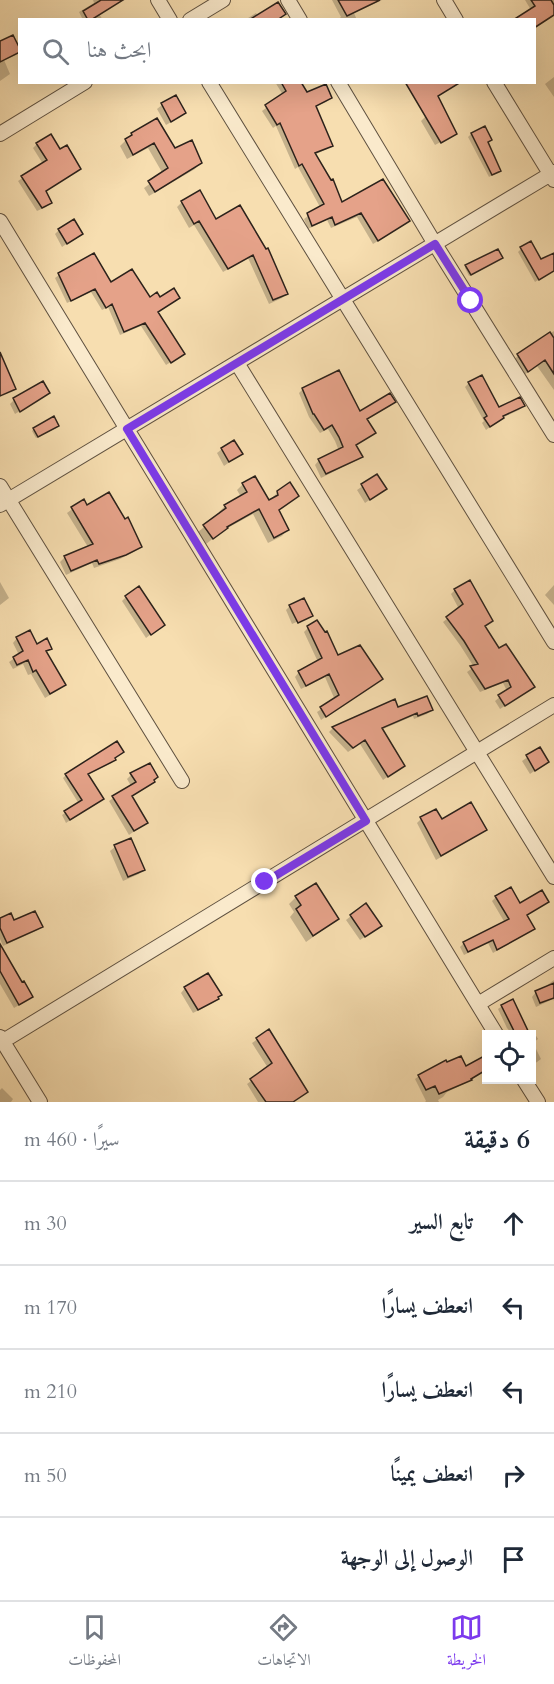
<!DOCTYPE html>
<html lang="ar">
<head>
<meta charset="utf-8">
<style>
	:root { --surface:#fff; --page:#f2f2f3; --text:#1f2937; --muted:#747a83; --line:#e0e1e3; --accent:#7c3aed }
	body { margin:0; font-family:Cardo,Amiri,serif; background:var(--page); color:var(--text); direction:rtl }
	.controls { position:absolute; right:18px; bottom:18px; display:grid; overflow:hidden; border-radius:0px; box-shadow:0 6px 24px #0002 }
	.controls button { width:54px; height:54px; display:grid; place-items:center; padding:0; border:0; border-bottom:2px solid var(--line); background:var(--surface); color:var(--text); font:30px sans-serif }
	.stop { position:absolute; width:18px; height:18px; margin:-14px; border:4px solid #7c3aed; border-radius:50%; background:#fff }
	.stop.end { background:#7c3aed; border-color:#fff; box-shadow:0 2px 6px #0008 }
	.list { margin:0; padding:0; list-style:none }
	h2 { display:flex; justify-content:space-between; align-items:center; height:78px; margin:0; padding:0 24px; font-size:26px }
	h2 small { font-size:20px; font-weight:400; color:var(--muted) }
	.list li { display:grid; grid-template-columns:39px 1fr auto; gap:18px; align-items:center; box-sizing:border-box; height:84px; padding:0 24px; border-top:2px solid var(--line) }
	.list b { display:block; font-size:22px; white-space:nowrap }
	.list em { font-size:20px; font-style:normal; color:var(--muted) }
	.icon { flex:none; width:33px; height:33px; fill:none; stroke:currentColor; stroke-width:2; stroke-linecap:round; stroke-linejoin:round }
	.map { position:relative; flex:none; width:554px; height:1102px; overflow:hidden; direction:ltr }
	.search { position:absolute; background:var(--surface); box-shadow:0 6px 24px #0002; left:18px; right:18px; top:18px; height:66px; display:flex; align-items:center; gap:15px; box-sizing:border-box; padding:0 21px; border-radius:0px; color:var(--muted); font-size:22px }
	.sheet { height:498px; background:var(--surface) }
	nav { display:flex; justify-content:space-around; align-items:center; box-sizing:border-box; height:84px; border-top:2px solid var(--line); background:var(--surface); font-size:16px; color:var(--muted) }
	nav a { display:grid; justify-items:center; gap:3px }
	nav .on { color:var(--accent) }
	.map>svg:first-child { display:block }
	.shadow { fill:#0003 }
	.building { fill:#e5a289; stroke:#2c221b; stroke-width:1.5 }
	.lines { fill:none; stroke-linecap:round; stroke-linejoin:round }
	.street-casing { stroke:#5f5140; stroke-width:16 }
	.street { stroke:#faeacc; stroke-width:14 }
	.route { stroke:#7c3aed; stroke-width:8 }
</style>
</head>
<body>
<div class="map">
<svg width="554" height="1102" viewBox="0 0 554 1102">
	<rect width="100%" height="100%" fill="#f7deb0"/>
	<filter id="stains"><feTurbulence type="fractalNoise" baseFrequency=".00333" numOctaves="4"/><feColorMatrix values="0 0 0 0 .2 0 0 0 0 .09 0 0 0 0 .02 0 0 0 .5 -.17"/></filter>
	<radialGradient id="worn" r=".72"><stop offset=".6" stop-color="#630" stop-opacity="0"/><stop offset="1" stop-color="#630" stop-opacity=".3"/></radialGradient>
	<path class="shadow" d="M93,0H116L99,14L103,20H83L79,12L94,3Z
		M332,0H382L354,13L357,20H337L341,17Z
		M525,0H554V15L534,20L531,10Z
		M256,13L258,16L284,14L278,20H245Z
		M0,45L19,51L15,55L4,60L10,74L0,81Z
		M554,77V97L545,84Z
		M275,82H299L306,94L330,98L326,102L315,107L331,145L327,149L314,155L341,204L408,221L404,225L373,244L357,217L331,228L327,220L308,229L304,219L320,207L298,167L295,169L276,126L273,128L262,111L283,95Z
		M175,97L184,113L180,117L166,125L157,109L162,105Z
		M426,116L455,134L452,137V136L435,145L421,121Z
		M132,134L174,150L200,163L195,169L149,196L144,188L163,174L148,148L127,159L120,146Z
		M471,134L490,140L487,143L499,171L495,174L489,177L468,137Z
		M37,144L80,169L45,192L50,203L46,207L37,211L18,181L43,164L33,148Z
		M200,192L216,221L239,207L287,293L282,298L269,304L248,258L223,272L194,225L189,228L177,207L182,202Z
		M59,230L81,234L62,247L55,234Z
		M521,249L541,261L554,255V270L535,282L518,252Z
		M501,258L469,276L465,268L466,266Z
		M59,275L110,284L157,313L179,357L166,365L141,326L120,335L108,307L102,310L91,292L67,303L55,278Z
		M554,331V390L537,366L521,377L511,362L518,356Z
		M469,383L498,409L523,406L519,410L502,418L486,430L482,423L484,421L465,387Z
		M303,389L359,413L394,402L390,406L366,420L374,433L354,446L361,456L357,460L321,478L315,465L319,460L339,451L335,441L328,429L320,433L309,417L299,393Z
		M49,393L15,414L10,404L14,400Z
		M56,428L36,438L32,431L34,429Z
		M222,449L241,454L224,466L217,453Z
		M377,476L385,489L365,503L357,490Z
		M243,484L269,502L272,500V498L278,492L290,484L277,511L287,530L282,536L268,543L253,514L224,530L206,544L198,532L220,514L219,512L225,506L241,497L237,490Z
		M83,501L86,507L140,547L135,551L120,559L94,568L92,563L66,575L60,562L65,557L88,547L67,513Z
		M0,582L9,598L0,605Z
		M554,585V605L545,595Z
		M455,590L529,691L500,709L495,701L507,691L503,683L480,692L467,672L474,667L460,645L443,622L459,609L451,594Z
		M126,597L163,625L146,638L122,601Z
		M290,606L311,616L308,619V617L292,624L286,610Z
		M308,628L324,634L337,657L381,679L321,720L317,712L335,700L325,677L301,689L295,677L299,672L318,662L304,632Z
		M17,638L36,646L50,648L45,653L64,685L60,689L45,698L31,674L28,675L23,664L13,669L9,662L19,655L13,643Z
		M394,701L397,709L431,710L427,714L414,719L413,716L381,730L403,766L383,780L360,744L348,752L329,732L333,728Z
		M539,749L547,762L530,774L522,761Z
		M114,758L115,760L111,763L87,775L102,799L66,823L62,815L79,804L63,778L66,775Z
		M131,775L153,782L131,797L146,823L129,835L109,801L131,786L127,779Z
		M421,819L441,821L485,830L480,834L436,860L417,823Z
		M130,840L143,869L139,874L123,881L110,851L115,847Z
		M296,897L337,918L330,925L306,942L290,917L294,912L289,904Z
		M496,897L520,905H543L526,916L533,928L529,932L493,953L488,943L464,955L460,947L464,943L505,923L492,901Z
		M351,916L375,930L360,940L346,920Z
		M0,920L14,922L41,927L38,930L3,946L0,939Z
		M0,953L31,997L26,1001L14,1008L0,984Z
		M554,980V1001L553,999L536,1007L532,997L536,992L547,988L546,986Z
		M185,988L217,998V999L213,1003L193,1013L181,993Z
		M502,1006L528,1033L533,1031L538,1039L533,1043L541,1059L537,1062L532,1065V1034H512L507,1028L498,1009Z
		M269,1031L306,1092L293,1102H258L247,1084L268,1068L252,1043Z
		M486,1057V1070L470,1080L466,1083L447,1092L443,1097L438,1100L439,1102H425L426,1101L415,1079L419,1076L465,1068Z
		M2,1088L13,1099L11,1102H0V1090Z"/>
	<path class="building" d="M101,0H123L91,20H88L83,11Z
		M338,0H380L347,16Z
		M531,0H551L554,5V15L534,28V20H513L535,6Z
		M278,2L286,14L277,20H249Z
		M13,35L20,49V52L0,62V41Z
		M281,82H301L307,92L326,84L332,98L316,106L333,146L315,153L331,180L333,179L342,202L383,179L410,221L378,241L361,213L335,225L332,217L312,226L307,213L324,204L302,164L299,166L280,123L277,125L265,105L286,91Z
		M405,82H461L438,96L457,134L441,143Z
		M176,95L186,113L171,122L161,103Z
		M157,118L175,148L192,140L202,163L155,192L148,181L168,168L154,143L133,155L125,139L132,135L131,133Z
		M485,126L492,140L488,142L501,171L492,175L471,133Z
		M51,134L60,149L67,145L81,169L46,191L52,203L42,208L21,176L47,160L36,143Z
		M200,190L216,219L240,205L266,249L268,248L288,294L273,300L253,255L228,269L199,221L194,224L181,201Z
		M74,219L83,234L67,244L58,229Z
		M531,241L541,259L554,253V271L539,280L520,247Z
		M498,249L503,258L471,275L465,265Z
		M94,253L111,282L132,269L150,297L157,292L160,297L174,288L180,298L158,312L185,354L171,363L145,323L124,332L112,304L106,308L95,289L71,301L58,273Z
		M550,332L554,338V374L545,360L528,372L517,354Z
		M0,352L16,389L0,396Z
		M339,370L360,411L390,393L396,402L367,419L376,433L356,445L363,457L326,474L318,459L343,447L339,437L332,425L324,430L314,414H313L302,388Z
		M482,375L499,407L520,397L525,406L503,416L504,418L490,427L484,418L487,416L468,382Z
		M43,381L50,393L20,412L13,398Z
		M54,416L59,426L38,437L33,428Z
		M234,440L243,454L229,462L221,448Z
		M377,474L387,489L370,500L361,484Z
		M255,476L269,500L278,495L277,491L290,482L299,496L279,510L289,530L274,538L259,509L227,527L228,528L213,539L203,525L226,508L224,505L247,492L242,483Z
		M109,492L125,519L128,517L142,547L126,555L99,564L97,560L71,571L64,556L93,544L71,507L84,499L87,505Z
		M470,580L493,621L485,626L499,648L506,644L535,687L505,706L498,695L511,687L508,680L485,689L470,666L478,664L464,641L446,617L463,604L454,589Z
		M139,586L165,625L151,635L125,596Z
		M304,598L313,616L298,623L289,605Z
		M317,620L325,632L327,631L338,655L360,645L383,679L326,717L320,707L339,695L329,674L306,686L298,671L322,658L307,626Z
		M30,630L37,644L47,638L52,649L46,651L66,685L50,694L36,670L33,672L28,660L17,665L13,657L23,651L16,637Z
		M427,696L433,710L418,716L417,713L382,728L405,766L388,777L365,740L353,748L332,727L395,699L398,707Z
		M117,741L124,752L115,758L116,760L88,774L104,799L70,820L64,811L82,800L65,774Z
		M540,747L549,762L535,771L526,755Z
		M150,763L158,777L154,780L155,782L132,796L148,823L134,831L112,796L136,782L130,773Z
		M471,802L487,830L441,856L420,817L436,809L442,819Z
		M131,838L145,870L128,877L114,845Z
		M316,883L339,919L313,936L296,909L301,905L295,896Z
		M511,887L520,903L542,890L549,902L527,915L535,929L497,950L493,940L468,952L463,942L509,919L495,896Z
		M366,903L382,926L365,937L350,915Z
		M35,911L43,927L7,943L0,928V918L11,913L14,920Z
		M0,944L22,982L24,981L33,997L19,1005L0,971Z
		M208,973L222,995L218,997L219,999L198,1010L184,987Z
		M554,983V998L540,1003L535,991Z
		M513,999L530,1035H516L501,1005Z
		M269,1029L308,1092L293,1102H266L250,1079L272,1063L256,1038Z
		M486,1055V1070L471,1079L472,1080L439,1094L435,1086L426,1090L418,1075L446,1060L447,1062L461,1056L466,1066Z"/>
	<g class="lines">
		<g class="street-casing">
			<path id="street" d="M158,0L170,20
				M288,0L300,20
				M444,0L456,20
				M190,20L223,0
				M209,82L554,642
				M338,82L435,244L554,435
				M494,82L554,180
				M0,134L85,82
				M0,221L496,1034
				M237,363L554,877
				M0,486L182,781
				M0,505L554,172
				M478,1004L554,958
				M0,1037L40,1102
				M0,1043L554,705
				M524,1080L538,1102"/>
		</g>
		<use href="#street" class="street"/>
	</g>
	<g class="lines">
		<path class="route" d="M265,882L366,821L127,429L435,244L471,301"/>
	</g>
	<rect width="100%" height="100%" filter="url(#stains)"/>
	<rect width="100%" height="100%" fill="url(#worn)"/>
</svg>
<div class="controls">
<button><svg class="icon" aria-label="locate" viewBox="0 0 24 24"><circle cx="12" cy="12" r="6"/><path d="M12 2v4M12 18v4M2 12h4M18 12h4"/></svg></button>
</div>
<div class="stop" style="left:471px;top:301px"></div>
<div class="stop end" style="left:265px;top:882px"></div>
<div class="search"><svg class="icon" aria-label="search" viewBox="0 0 24 24"><circle cx="10" cy="10" r="6"/><path d="M15 15l6 6"/></svg>ابحث هنا</div>
</div>
<section class="sheet">
<h2>6 دقيقة<small>سيرًا · 460 m</small></h2>
<ul class="list">
<li><svg class="icon" aria-label="ahead" viewBox="0 0 24 24"><path d="M12 20V5M6 11l6-6 6 6"/></svg><div><b>تابع السير</b></div><em>30 m</em></li>
<li><svg class="icon" aria-label="left" viewBox="0 0 24 24"><path d="M17 20v-9H6M10 6l-5 5 5 5"/></svg><div><b>انعطف يسارًا</b></div><em>170 m</em></li>
<li><svg class="icon" aria-label="left" viewBox="0 0 24 24"><path d="M17 20v-9H6M10 6l-5 5 5 5"/></svg><div><b>انعطف يسارًا</b></div><em>210 m</em></li>
<li><svg class="icon" aria-label="right" viewBox="0 0 24 24"><path d="M7 20v-9h11M14 6l5 5-5 5"/></svg><div><b>انعطف يمينًا</b></div><em>50 m</em></li>
<li><svg class="icon" aria-label="arrive" viewBox="0 0 24 24"><path d="M6 21V4h12l-3 4 3 4H6"/></svg><div><b>الوصول إلى الوجهة</b></div></li>
</ul>
</section>
<nav>
<a class="on"><svg class="icon" aria-label="map" viewBox="0 0 24 24"><path d="M3 6l6-2 6 2 6-2v14l-6 2-6-2-6 2zM9 4v14M15 6v14"/></svg>الخريطة</a>
<a><svg class="icon" aria-label="directions" viewBox="0 0 24 24"><path d="M12 3l9 9-9 9-9-9zM9 14v-3h6M13 9l2 2-2 2"/></svg>الاتجاهات</a>
<a><svg class="icon" aria-label="saved" viewBox="0 0 24 24"><path d="M7 4h10v16l-5-4-5 4z"/></svg>المحفوظات</a>
</nav>
</body>
</html>
